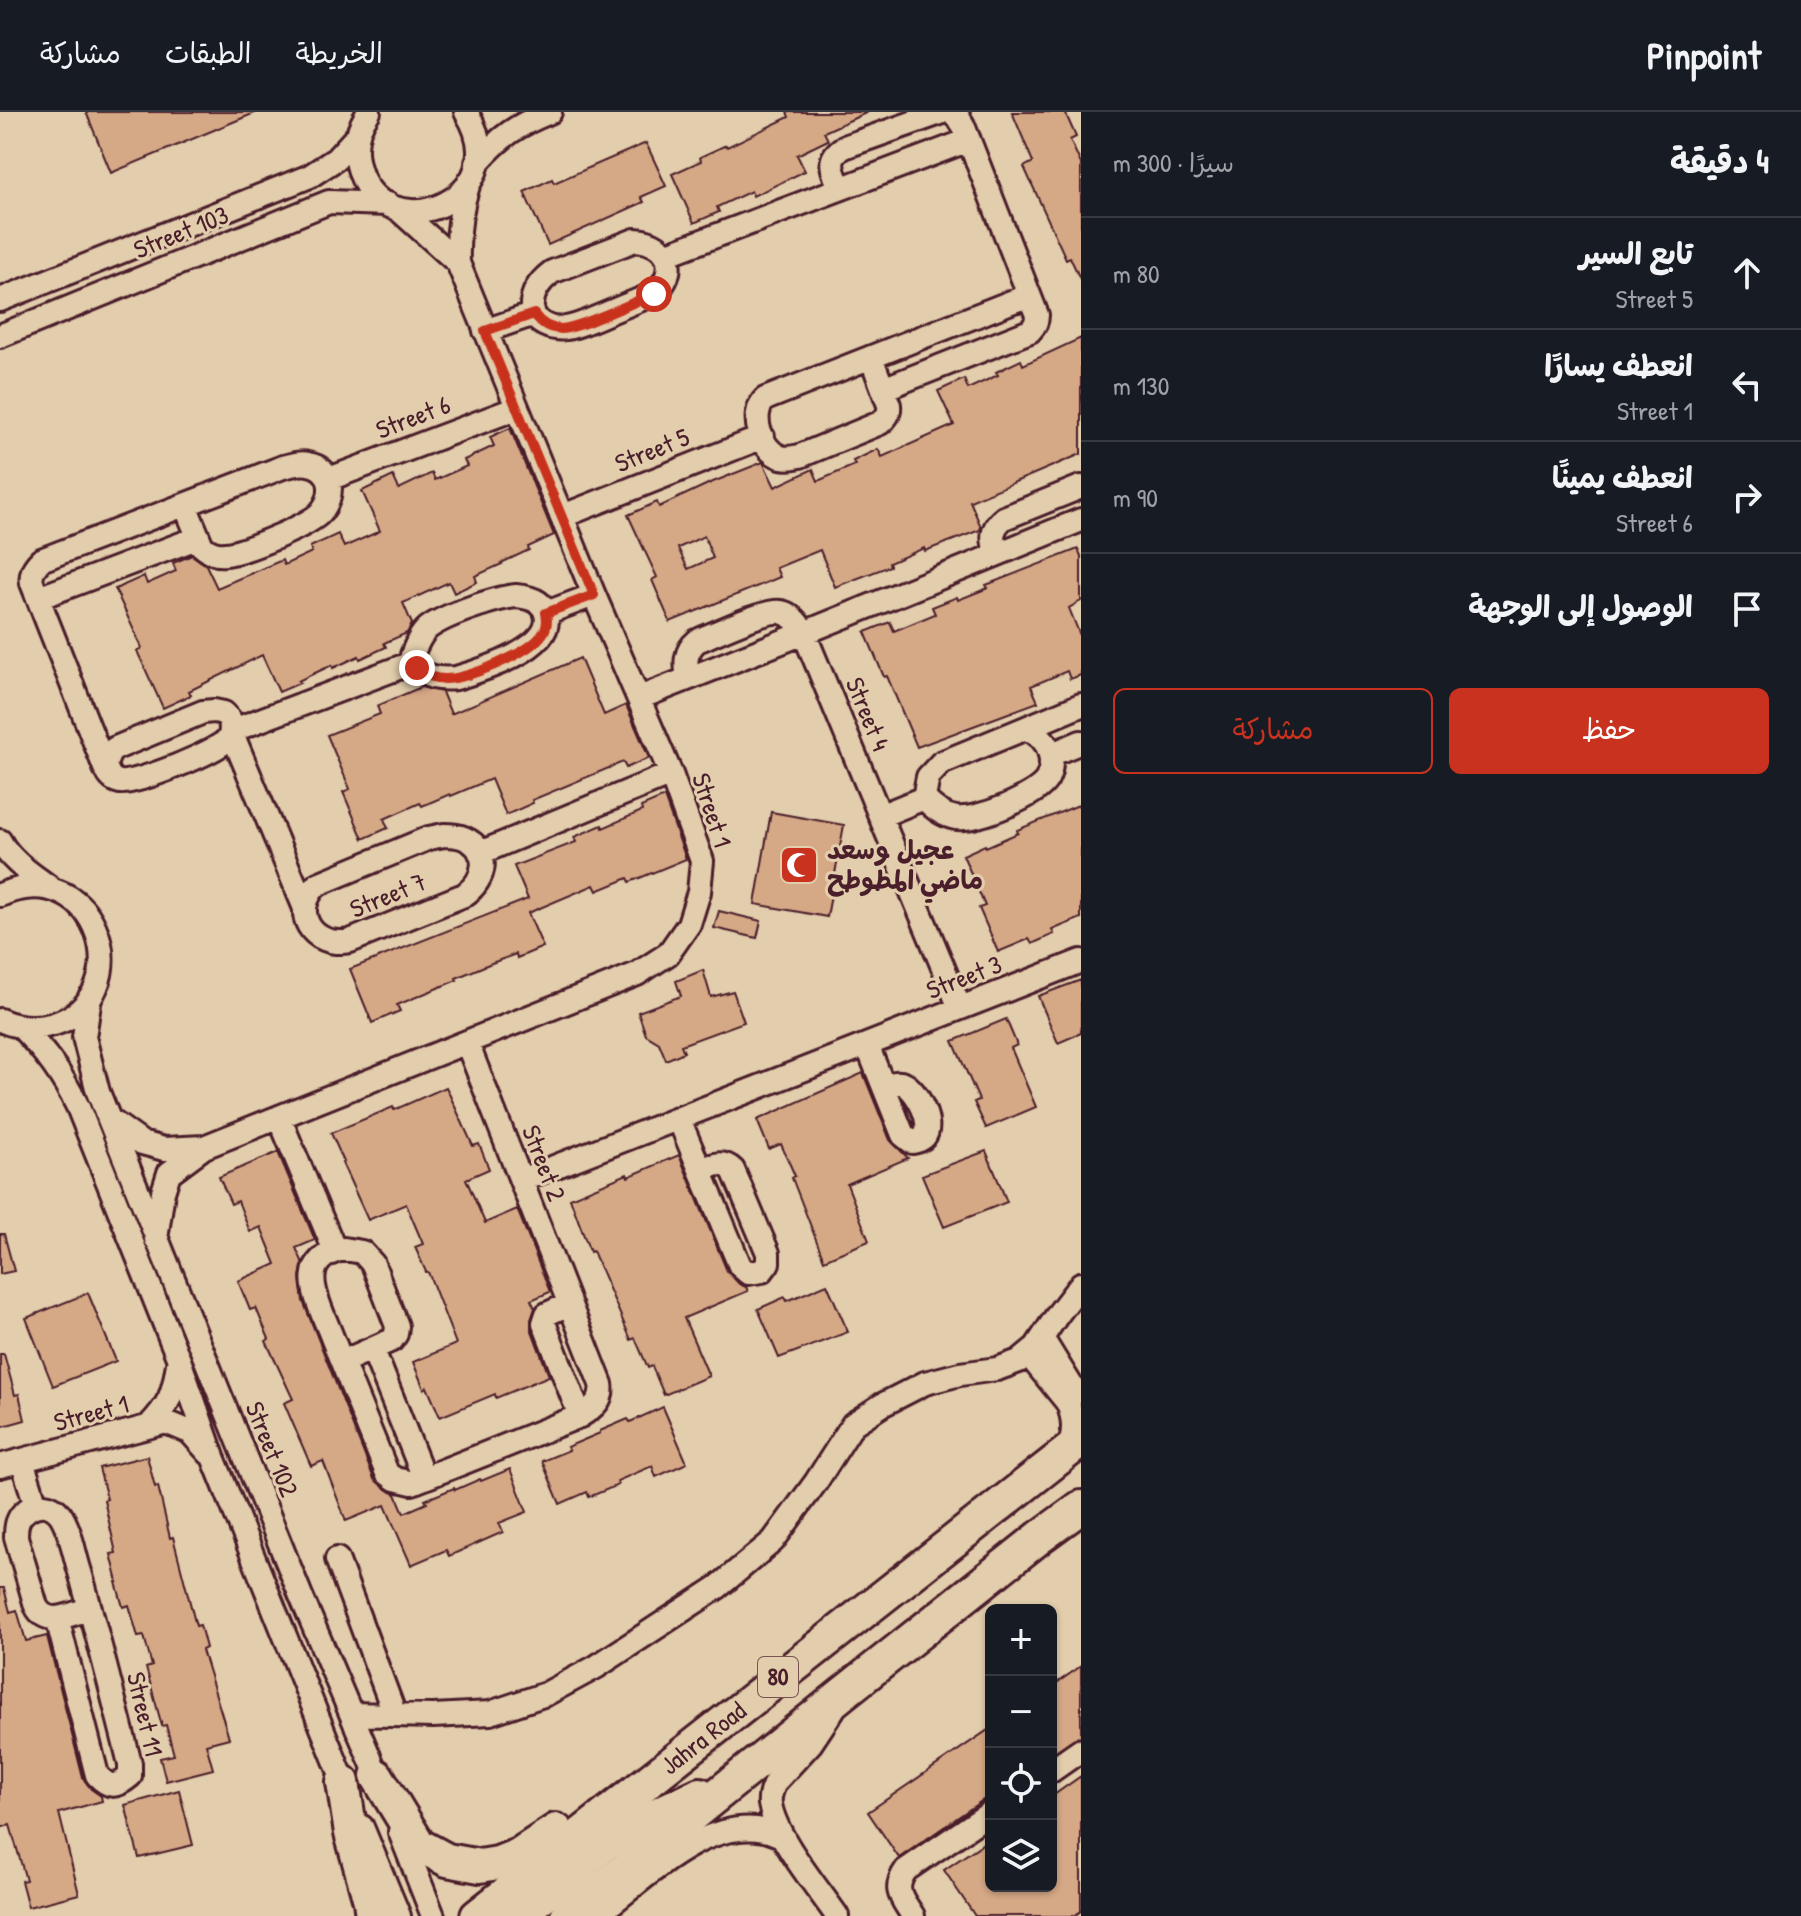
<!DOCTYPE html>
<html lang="ar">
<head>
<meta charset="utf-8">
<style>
	:root { --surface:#171b24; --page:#242831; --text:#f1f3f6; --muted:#9ea1a6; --line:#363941; --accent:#c8321e }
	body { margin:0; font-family:"Patrick Hand","Playpen Sans Arabic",sans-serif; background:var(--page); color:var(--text); direction:rtl }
	.controls { position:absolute; right:24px; bottom:24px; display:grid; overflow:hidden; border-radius:12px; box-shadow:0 2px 6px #0004 }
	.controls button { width:72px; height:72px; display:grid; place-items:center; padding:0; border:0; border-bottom:2px solid var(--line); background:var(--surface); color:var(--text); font:40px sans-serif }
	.stop { position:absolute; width:24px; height:24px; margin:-18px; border:6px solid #c8321e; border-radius:50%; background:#fff }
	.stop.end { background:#c8321e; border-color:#fff; box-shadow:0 2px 8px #0008 }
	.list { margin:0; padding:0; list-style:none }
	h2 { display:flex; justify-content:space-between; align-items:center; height:104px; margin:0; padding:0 32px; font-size:34px }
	h2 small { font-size:26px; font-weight:400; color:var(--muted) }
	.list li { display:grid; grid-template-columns:52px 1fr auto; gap:24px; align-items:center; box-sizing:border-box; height:112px; padding:0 32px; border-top:2px solid var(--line) }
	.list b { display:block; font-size:30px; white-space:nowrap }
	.list p { margin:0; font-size:26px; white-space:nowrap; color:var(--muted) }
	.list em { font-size:26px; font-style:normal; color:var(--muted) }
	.actions { display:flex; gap:16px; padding:24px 32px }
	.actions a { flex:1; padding:18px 0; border:2px solid var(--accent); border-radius:12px; text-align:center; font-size:28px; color:var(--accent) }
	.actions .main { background:var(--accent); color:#fff }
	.icon { flex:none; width:44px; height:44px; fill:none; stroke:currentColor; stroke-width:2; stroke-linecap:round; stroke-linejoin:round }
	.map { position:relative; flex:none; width:1081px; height:1804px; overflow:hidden; direction:ltr }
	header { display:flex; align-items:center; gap:48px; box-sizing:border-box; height:112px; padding:0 40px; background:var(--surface); border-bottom:2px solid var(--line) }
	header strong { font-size:38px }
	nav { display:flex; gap:44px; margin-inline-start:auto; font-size:28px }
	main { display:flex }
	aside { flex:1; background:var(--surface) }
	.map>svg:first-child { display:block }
	.building { fill:#d5a886; stroke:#4a1f2b; stroke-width:2; fill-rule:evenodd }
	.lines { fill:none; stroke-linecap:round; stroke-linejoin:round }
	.minor-casing { stroke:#4a1f2b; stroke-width:28 }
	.highway-casing { stroke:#4a1f2b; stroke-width:38 }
	.minor { stroke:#e2cdac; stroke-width:22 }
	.highway { stroke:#e2cdac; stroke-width:32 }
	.route { stroke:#c8321e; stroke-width:10 }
	.labels { text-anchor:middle; stroke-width:6; stroke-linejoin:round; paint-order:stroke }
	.shield { fill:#e2cdac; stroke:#785352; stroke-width:2 }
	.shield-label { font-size:24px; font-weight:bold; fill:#4a1f2b }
	.street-label { font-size:26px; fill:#4a1f2b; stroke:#e2cdac }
	.poi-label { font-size:26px; font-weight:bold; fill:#4a1f2b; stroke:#e2cdac; text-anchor:start }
</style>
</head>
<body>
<header>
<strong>Pinpoint</strong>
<nav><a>الخريطة</a><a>الطبقات</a><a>مشاركة</a></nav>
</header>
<main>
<aside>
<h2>4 دقيقة<small>سيرًا · 300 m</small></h2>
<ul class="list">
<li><svg class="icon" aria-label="ahead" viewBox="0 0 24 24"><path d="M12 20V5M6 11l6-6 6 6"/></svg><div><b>تابع السير</b><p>Street 5</p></div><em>80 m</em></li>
<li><svg class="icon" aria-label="left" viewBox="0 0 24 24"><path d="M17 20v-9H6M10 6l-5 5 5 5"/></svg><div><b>انعطف يسارًا</b><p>Street 1</p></div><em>130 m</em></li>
<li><svg class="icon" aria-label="right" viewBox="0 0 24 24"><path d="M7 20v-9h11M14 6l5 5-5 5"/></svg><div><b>انعطف يمينًا</b><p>Street 6</p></div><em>90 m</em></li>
<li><svg class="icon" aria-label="arrive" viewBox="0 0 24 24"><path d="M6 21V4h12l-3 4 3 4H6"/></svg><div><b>الوصول إلى الوجهة</b></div></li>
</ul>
<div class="actions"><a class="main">حفظ</a><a>مشاركة</a></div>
</aside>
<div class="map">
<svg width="1081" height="1804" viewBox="0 0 1081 1804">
	<rect width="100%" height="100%" fill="#e2cdac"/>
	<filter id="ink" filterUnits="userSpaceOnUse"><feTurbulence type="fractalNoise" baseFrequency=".0125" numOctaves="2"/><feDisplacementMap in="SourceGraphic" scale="16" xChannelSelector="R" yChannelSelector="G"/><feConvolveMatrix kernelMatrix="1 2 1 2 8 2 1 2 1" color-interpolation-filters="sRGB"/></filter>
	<g filter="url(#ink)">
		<path class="building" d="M86,0H257L111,61Z
			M787,0H868L824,20L828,28L797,43L805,59L753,84L751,79L717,95L719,100L694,111L672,62L701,49L700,45L726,33L727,35L789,5Z
			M1012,0H1065L1076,25L1070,28L1081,52V169L1070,145L1066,147L1024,55L1033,50Z
			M646,31L666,74L641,85L644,90L548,133L524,80L552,67L554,71Z
			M1081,226V342L970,389L981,415L980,418L925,439L924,436L889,451L890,454L835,475L820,438L776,456L780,465L670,510L652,468L657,465L628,403L657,390L659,395L708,372L763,350L775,375L813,357L818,369L855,353L853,349L878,337L882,345L954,313L938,279L964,267L968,277L998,263L996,260L1021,248L1023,253ZM704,424L713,446L688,457L678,436Z
			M510,316L554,423L528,435L529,438L501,451L502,452L475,464L477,470L454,481L449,470L403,491L412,512L407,521L384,531L386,535L360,547L359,544L333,556L332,553L298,569L300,571L279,580L262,543L189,579L191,583L163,596L137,539L142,536L115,477L144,464L147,472L176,459L173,451L192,443L206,453L217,476L282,448L284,453L312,440L310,435L338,422L344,435L380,419L362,379L393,364L399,377L432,361L435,368L467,354L464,348L494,334L490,325Z
			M1078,437L1081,444V489L1069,496L1081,526V563L1070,567L1067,559L1031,574L1038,590L917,635L887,564L884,565L865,520L890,510L894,519L935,502L932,495L957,485L958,488L988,476L986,473Z
			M580,546L604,603L626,593L649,646L626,656L623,650L532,688L533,691L506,703L491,667L451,684L450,682L422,694L420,691L384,707L388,716L363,727L343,680L350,677L327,623L380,602L377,594L421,575L442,580L451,602Z
			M664,685L686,747L630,770L628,766L597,779L594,773L528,801L543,835L517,846L516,842L489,852L456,866L457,868L397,893L400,899L372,911L350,857L528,787L514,754L576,730L574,725L602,713L603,716L642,699L641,695Z
			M1081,692V806L1052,818L1054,822L1032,832L1029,827L998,840L979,796L985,794L963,743L985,733L986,735L1018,721L1017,718Z
			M771,700L844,713L827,805L755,792Z
			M719,799L761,809L757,826L714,816Z
			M703,858L711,885L733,879L744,910L681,933L684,940L666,948L659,931L646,923L638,900L681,884L676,869Z
			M1081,868V921L1058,931L1038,884Z
			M1006,907L1017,933L1011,936L1036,995L986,1016L974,990L979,988L953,929Z
			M863,961L890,1028L908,1046L847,1072L869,1129L824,1148L792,1066L795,1064L781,1032L769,1037L757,1008Z
			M446,975L473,1034L479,1032L489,1057L466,1067L485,1111L517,1097L550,1180L531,1188L535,1196L531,1208V1216L549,1264L496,1286L495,1282L440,1305L427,1275L424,1277L413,1250L456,1232L428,1160H426L415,1135L423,1132L406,1092L368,1108L342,1051L344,1050L331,1021L393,995L394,998Z
			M986,1039L1007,1090L944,1115L922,1063Z
			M278,1040L315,1128L296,1136L303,1151L300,1165L303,1189L374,1367L387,1378L396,1382L404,1401L427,1391L425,1388L454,1376L455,1378L480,1367L481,1369L510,1357L527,1400L499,1411L503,1420L449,1444L446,1438L411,1453L385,1393L346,1409L323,1349L311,1354L284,1291L293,1287L266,1229L269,1227L256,1196L250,1198L238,1169L276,1152L261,1115L250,1120L238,1089L231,1092L219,1065Z
			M679,1043L727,1159L739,1172L746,1175L748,1179L684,1206L709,1264L664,1283L652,1254L648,1256L635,1226L631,1228L593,1139L590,1140L570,1086L627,1062L628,1065Z
			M0,1122H4L14,1159L0,1162Z
			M827,1172L848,1220L779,1246L758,1197L785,1185L787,1189Z
			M88,1181L116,1249L53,1274L26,1206Z
			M0,1242H4L15,1283L19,1282L25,1308L0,1315Z
			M663,1295L687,1351L656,1365L652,1354L617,1369L618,1373L589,1385L587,1380L560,1392L542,1349L569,1338L567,1335L600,1321V1319L628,1307L630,1310Z
			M147,1344L155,1375L158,1374L170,1426L173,1425L196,1514L200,1513L206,1536L202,1538L229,1626L206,1632L213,1657L166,1669L160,1646L174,1643L166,1613L162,1614L146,1556L152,1554L144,1524L138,1525L129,1493L123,1495L116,1470H118L111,1442L116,1441L104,1388L107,1387L99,1356Z
			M0,1476H4L10,1500L17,1498L26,1529L47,1524L83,1666L91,1677L101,1684L102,1689L59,1701L79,1782L28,1795L21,1769L26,1768L10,1713L0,1716Z
			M1081,1554V1624L1073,1627L1051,1642V1575Z
			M991,1616V1686L983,1688L899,1746L868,1700Z
			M1081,1664V1799L1074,1804H975L944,1758L991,1726V1774H1051V1685Z
			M179,1678L193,1733L139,1746L125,1693Z"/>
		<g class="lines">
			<g class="minor-casing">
				<path id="minor" d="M369,0C358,15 353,34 358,53C380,143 522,88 466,0
					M477,51C501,24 517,13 550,0
					M840,76C833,59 825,47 844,35L943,0
					M398,97L458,151
					M635,128C670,130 680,159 654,182C634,190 615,198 596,206C586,210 576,215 566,216C552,218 534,212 532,196C531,180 540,169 552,160Z
					M665,143L969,28
					M0,188L310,64L336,47L358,23
					M485,219L534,202
					M0,224L329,90L388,92
					M871,245L889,293C890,302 886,306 880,311L800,344C794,345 788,347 781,345C761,339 749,302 765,287L1029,183
					M883,277L1030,219C1035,214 1037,210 1037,203L963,13L958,5L951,0
					M329,367L517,296
					M563,404L763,325
					M997,442C991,427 991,416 1004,406L1081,375
					M516,484C528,485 543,488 546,502C556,536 480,559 456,566C437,568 417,565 412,543C416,533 420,523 428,516C445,503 495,486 516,484Z
					M38,486L197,426
					M546,501L594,483
					M688,566C685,551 685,539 697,529C714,522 766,497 781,500C792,502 799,512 804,521L960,896
					M639,586L804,521L1081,408
					M214,599L224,601L230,608C231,614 232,620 229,626C222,638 134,673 120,670C110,668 107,661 105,652L110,640L116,636L203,600Z
					M1026,616C1038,621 1047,629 1050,642C1052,651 1051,659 1047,667C1036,685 977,709 956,706C943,704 932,695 924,686L928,665L941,651Z
					M1026,616L1081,593
					M231,619L414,550
					M231,619L304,794
					M1050,643L1081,630
					M105,656L32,471C30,461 34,455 41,448L283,355C292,353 300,350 308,352C334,356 335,383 321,400C311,413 242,441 225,442C215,443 209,440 202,434L185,393
					M880,704L924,686
					M444,723C451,723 457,723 464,726C492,738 486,768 464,783L350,829C312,837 289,799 318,772L429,726Z
					M0,729C11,750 35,764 53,778
					M480,741L671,662
					M0,783C100,741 141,885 54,912C36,917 18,916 0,908
					M90,885L84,925L98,980L301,1484L383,1677
					M21,915C46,941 62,962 78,995L179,1248L213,1345L349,1683
					M867,933L903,1023L912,1030C917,1029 920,1029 924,1025C935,1013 917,978 904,972C897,969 891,972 884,975
					M279,1005L335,1139
					M679,1007L740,1154L748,1161L762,1159L768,1151V1141L733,1058C723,1048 712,1053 700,1058
					M110,1008L142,1031L164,1037L204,1035
					M521,1068L1081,849
					M156,1127L163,1080L169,1061L204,1035L637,862L668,842L689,812L699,780L702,749L671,662L594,483L458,151C457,122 460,97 469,70
					M344,1137L362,1140L373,1152L397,1214L396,1222L392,1228L342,1250C336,1236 331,1222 325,1208C312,1177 301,1146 344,1137Z
					M569,1192L547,1202L544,1211L580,1304
					M1042,1226L1071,1273L1078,1281
					M373,1238L424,1366
					M1028,1242L1067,1290C1075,1307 1075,1322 1067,1340
					M342,1250L387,1361L395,1367L412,1371L580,1304C593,1296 604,1288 601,1272L467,931
					M149,1314C170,1291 173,1283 178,1252
					M22,1349L36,1393
					M0,1354L166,1310L190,1320L209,1341
					M337,1447L395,1603
					M57,1506L97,1663C109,1676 116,1676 130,1664V1652C114,1588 98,1524 80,1460C74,1442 71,1418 60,1402C51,1391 38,1390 27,1398C17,1405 16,1414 16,1425L36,1494C47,1516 72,1502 90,1496
					M833,1598L811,1631L776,1669C772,1676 769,1684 770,1692C775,1725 818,1776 837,1804
					M351,1602L433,1604L490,1601L546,1582L596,1555L718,1475L773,1429L816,1370L853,1312L882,1293L925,1271L960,1262L997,1257L1019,1249L1036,1235L1058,1202L1081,1172
					M1051,1659L1081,1638
					M362,1715L399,1804
					M400,1720L433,1804
					M595,1804C642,1771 700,1706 764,1718C770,1719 776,1722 782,1724
					M913,1804C902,1786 892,1778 906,1758L991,1700"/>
			</g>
			<g class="highway-casing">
				<g id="highway">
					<path d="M377,1664L419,1733L447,1748L480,1754L498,1751L518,1743L556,1718"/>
					<path d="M343,1670L351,1721L370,1789L372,1804"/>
					<path id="s1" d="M477,1804L1081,1329"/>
					<path d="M518,1804L607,1731L642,1709L700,1682"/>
					<path d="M567,1804L841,1583L1040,1425L1081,1395"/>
				</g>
			</g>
			<use href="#minor" class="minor"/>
			<use href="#highway" class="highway"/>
		</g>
	</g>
	<g class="lines" filter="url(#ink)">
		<path class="route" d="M417,556C425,563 435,567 445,567C468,567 527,542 541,524C547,517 548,509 546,501L594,483L485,219L534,202C541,212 549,217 561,217C581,216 633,190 654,182"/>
	</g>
	<defs>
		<g id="mosque-square" transform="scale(2)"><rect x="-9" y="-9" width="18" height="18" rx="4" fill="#c8321e" stroke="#e2cdac"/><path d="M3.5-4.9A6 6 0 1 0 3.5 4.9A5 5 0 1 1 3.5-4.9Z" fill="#fff"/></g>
	</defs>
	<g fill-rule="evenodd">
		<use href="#mosque-square" x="799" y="753"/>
	</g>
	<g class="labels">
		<rect class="shield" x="758" y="1545" width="40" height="40" rx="6"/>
		<g class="shield-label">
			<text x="778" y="1573">80</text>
		</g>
		<g class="street-label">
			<text transform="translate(181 120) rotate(-22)" y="9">Street 103</text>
			<text transform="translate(413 305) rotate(-21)" y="9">Street 6</text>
			<text transform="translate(652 338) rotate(-22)" y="9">Street 5</text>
			<text transform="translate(868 602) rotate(68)" y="9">Street 4</text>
			<text transform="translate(712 698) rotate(72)" y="9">Street 1</text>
			<text transform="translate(388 783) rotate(-22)" y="9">Street 7</text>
			<text transform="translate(964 865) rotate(-21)" y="9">Street 3</text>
			<text transform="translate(544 1051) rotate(69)" y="9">Street 2</text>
			<text transform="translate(91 1301) rotate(-15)" y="9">Street 1</text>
			<text transform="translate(272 1337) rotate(68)" y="9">Street 102</text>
			<text transform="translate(145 1602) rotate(77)" y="9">Street 11</text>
			<text dy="9" stroke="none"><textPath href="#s1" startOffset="288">Jahra Road</textPath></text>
		</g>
		<g class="poi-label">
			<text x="827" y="747">عجيل وسعد<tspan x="827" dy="30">ماضي المطوطح</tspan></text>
		</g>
	</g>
</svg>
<div class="controls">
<button>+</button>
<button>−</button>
<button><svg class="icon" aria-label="locate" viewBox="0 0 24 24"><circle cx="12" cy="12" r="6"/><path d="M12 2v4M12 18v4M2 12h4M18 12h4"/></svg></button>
<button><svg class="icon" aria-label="layers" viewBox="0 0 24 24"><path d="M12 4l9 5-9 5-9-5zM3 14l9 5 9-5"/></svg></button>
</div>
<div class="stop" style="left:654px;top:182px"></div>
<div class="stop end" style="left:417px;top:556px"></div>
</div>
</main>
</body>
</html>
